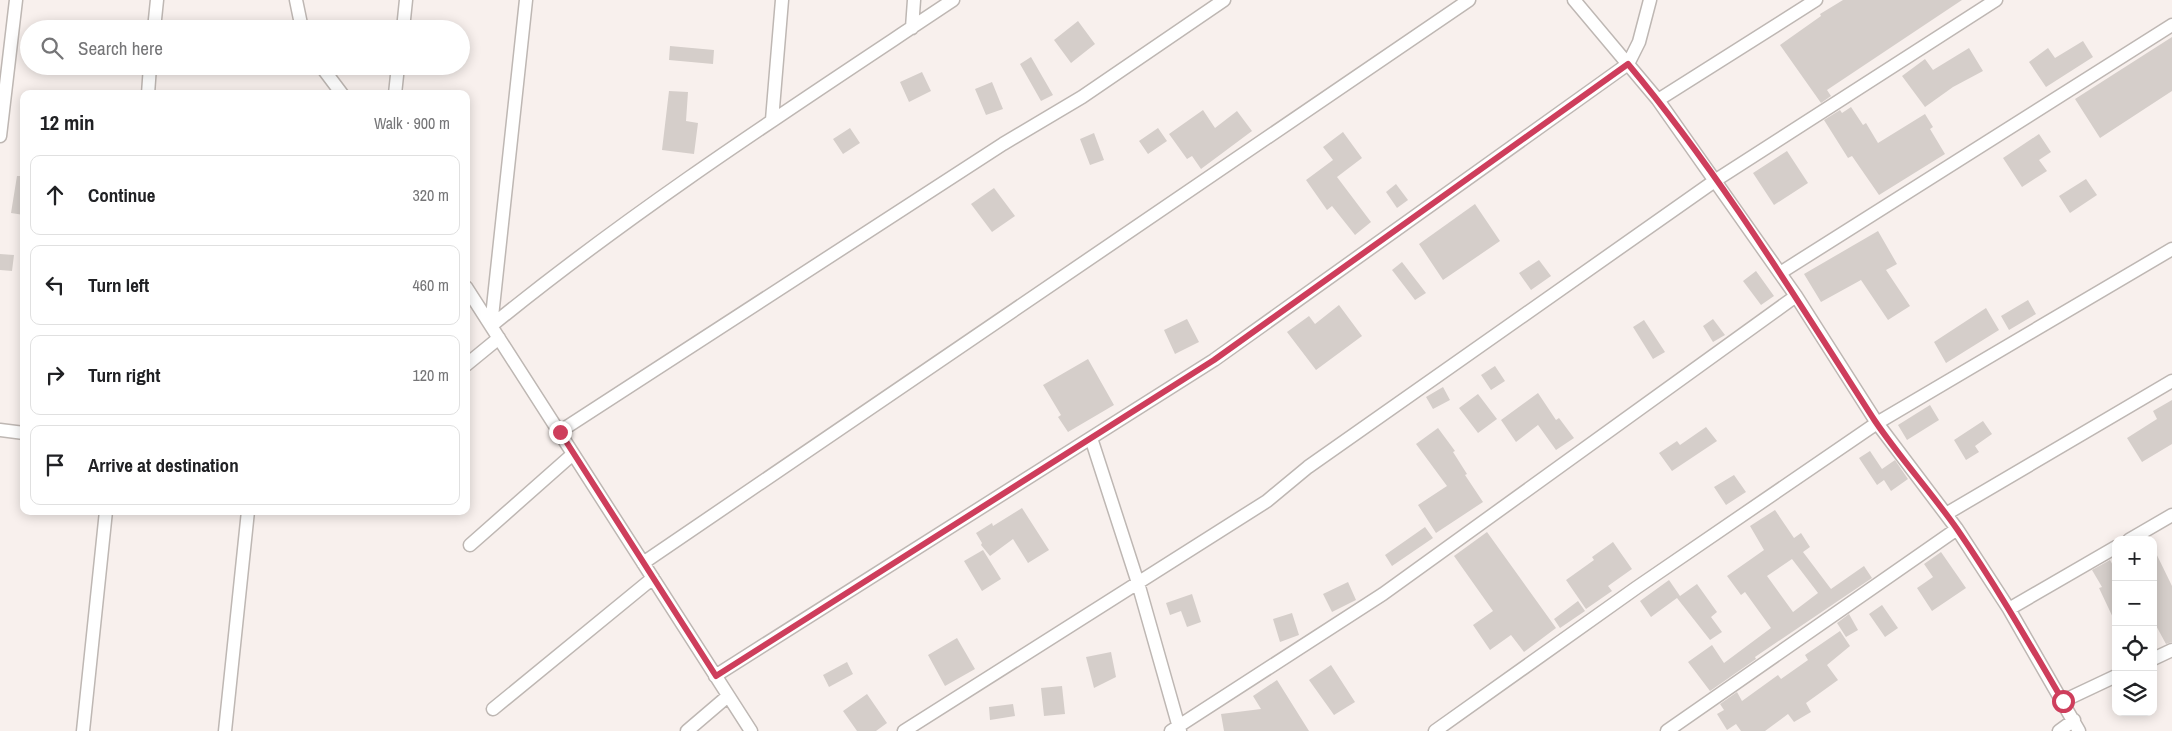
<!DOCTYPE html>
<html lang="en">
<head>
<meta charset="utf-8">
<style>
	:root { --surface:#fff; --page:#f6f6f6; --text:#202124; --muted:#757577; --line:#e0e0e0 }
	body { margin:0; font-family:"Archivo Narrow",sans-serif; background:var(--page); color:var(--text) }
	.controls { position:absolute; right:15px; bottom:15px; display:grid; overflow:hidden; border-radius:10px; box-shadow:0 2px 12px #0003 }
	.controls button { width:45px; height:45px; display:grid; place-items:center; padding:0; border:0; border-bottom:1px solid var(--line); background:var(--surface); color:var(--text); font:25px sans-serif }
	.stop { position:absolute; width:15px; height:15px; margin:-11px; border:4px solid #ce3e5c; border-radius:50%; background:#fff }
	.stop.end { background:#ce3e5c; border-color:#fff; box-shadow:0 1px 5px #0008 }
	.list { margin:0; padding:0; list-style:none }
	h2 { display:flex; justify-content:space-between; align-items:center; height:65px; margin:0; padding:0 20px; font-size:21px }
	h2 small { font-size:16px; font-weight:400; color:var(--muted) }
	.list li { display:grid; grid-template-columns:32px 1fr auto; gap:15px; align-items:center; box-sizing:border-box; height:80px; margin:0 10px 10px; padding:0 10px; border:1px solid var(--line); border-radius:10px }
	.list b { display:block; font-size:19px; white-space:nowrap }
	.list em { font-size:16px; font-style:normal; color:var(--muted) }
	.icon { flex:none; width:28px; height:28px; fill:none; stroke:currentColor; stroke-width:2; stroke-linecap:round; stroke-linejoin:round }
	.map { position:relative; flex:none; width:2172px; height:731px; overflow:hidden }
	.search { position:absolute; background:var(--surface); box-shadow:0 2px 12px #0003; left:20px; top:20px; width:450px; height:55px; display:flex; align-items:center; gap:12px; box-sizing:border-box; padding:0 18px; border-radius:28px; color:var(--muted); font-size:19px }
	.panel { position:absolute; background:var(--surface); box-shadow:0 2px 12px #0003; left:20px; top:90px; width:450px; height:425px; border-radius:10px }
	.map>svg:first-child { display:block }
	.building { fill:#d5ceca; fill-rule:evenodd }
	.lines { fill:none; stroke-linecap:round; stroke-linejoin:round }
	.street-casing { stroke:#beb7b3; stroke-width:15 }
	.street { stroke:#fff; stroke-width:12 }
	.route { stroke:#ce3e5c; stroke-width:6 }
</style>
</head>
<body>
<div class="map">
<svg width="2172" height="731" viewBox="0 0 2172 731">
	<rect width="100%" height="100%" fill="#f8f0ed"/>
	<path class="building" d="M1843,0H1962L1827,90L1831,96L1821,103L1780,45L1821,16L1820,14Z
		M1078,21L1095,44L1071,63L1054,40Z
		M2172,37V91L2100,138L2075,99Z
		M2083,41L2093,57L2046,87L2029,62L2048,48L2055,58Z
		M670,46L714,50L713,64L669,60Z
		M1969,48L1983,71L1953,87L1925,107L1902,76L1925,59L1933,70Z
		M1031,57L1053,95L1041,101L1020,64Z
		M922,72L931,91L909,102L900,82Z
		M992,82L1003,109L986,115L975,89Z
		M669,91L688,92L686,121L698,123L694,154L662,150Z
		M1851,107L1863,125L1866,123L1878,143L1925,114L1933,127L1930,129L1945,154L1879,195L1852,156L1848,158L1824,120L1840,110L1842,113Z
		M1203,110L1215,128L1237,111L1252,131L1201,169L1192,156L1187,159L1169,134Z
		M850,128L860,143L843,154L833,139Z
		M1158,128L1167,141L1148,154L1139,141Z
		M1343,132L1362,158L1337,177L1371,222L1355,235L1332,206L1327,210L1306,180L1333,160L1323,147Z
		M1094,133L1104,160L1090,165L1080,139Z
		M2039,134L2051,152L2039,160L2047,171L2022,187L2003,158Z
		M1787,151L1808,183L1774,205L1753,173Z
		M17,176H24V215L11,213Z
		M2086,179L2097,195L2070,213L2059,196Z
		M1396,184L1408,200L1397,208L1386,192Z
		M994,188L1015,216L992,232L971,204Z
		M1475,204L1500,241L1443,280L1419,244Z
		M1878,231L1897,264L1886,270L1910,306L1888,320L1861,280L1821,302L1804,274Z
		M0,254L14,255L12,271L0,270Z
		M1539,260L1551,276L1531,290L1519,273Z
		M1402,262L1426,293L1415,300L1392,270Z
		M1756,271L1774,296L1761,305L1743,281Z
		M2028,300L2036,314L2009,330L2001,316Z
		M1339,305L1362,336L1316,370L1287,332L1309,316L1315,324Z
		M1986,308L1999,330L1946,363L1934,342Z
		M1187,319L1199,342L1175,354L1164,330Z
		M1713,319L1725,335L1713,342L1703,326Z
		M1644,320L1665,352L1653,359L1633,327Z
		M1088,359L1114,405L1068,432L1058,417L1061,415L1043,385Z
		M1495,366L1505,381L1491,390L1481,375Z
		M1443,387L1450,400L1433,409L1426,397Z
		M1538,393L1556,420L1559,418L1574,438L1556,450L1538,425L1516,442L1501,420Z
		M1478,394L1497,419L1478,433L1459,408Z
		M2172,400V444L2142,462L2127,438L2157,419L2153,411Z
		M1930,405L1939,420L1907,440L1898,425Z
		M1983,421L1992,434L1975,446L1979,452L1966,460L1954,440Z
		M1706,427L1717,441L1672,471L1659,453L1677,441L1680,445Z
		M1438,428L1455,451L1453,452L1467,474L1465,475L1483,502L1436,533L1418,505L1447,486L1416,444Z
		M1870,451L1882,469L1895,460L1908,479L1891,491L1884,480L1877,485L1859,458Z
		M1734,475L1746,492L1726,505L1714,487Z
		M1022,508L1049,550L1028,563L1013,539L990,556L981,545L982,543L976,533L992,523L993,526Z
		M1775,510L1794,538L1801,533L1810,547L1803,552L1831,589L1864,566L1872,578L1755,657L1756,659L1710,691L1688,662L1712,645L1724,663L1771,628L1745,592L1741,595L1727,576L1764,550L1750,526ZM1792,559L1818,593L1793,612L1767,576Z
		M1425,527L1433,538L1392,566L1385,555Z
		M1487,532L1556,628L1524,652L1511,635L1490,650L1473,625L1493,611L1454,556Z
		M1613,542L1632,569L1608,586L1612,591L1586,609L1566,580L1594,560L1592,557Z
		M2153,547L2172,586V642L2166,644L2153,620Z
		M983,550L1001,579L982,591L964,561Z
		M1941,552L1966,588L1932,611L1917,588L1933,577L1924,564Z
		M2110,560L2116,571V624L2099,588L2102,587L2092,570Z
		M1669,580L1680,596L1697,584L1717,612L1711,617L1722,632L1710,640L1677,598L1651,617L1640,601Z
		M1348,582L1356,600L1332,612L1323,594Z
		M1192,594L1201,622L1187,627L1181,611L1170,615L1166,603Z
		M1578,601L1585,611L1560,628L1554,619Z
		M1882,605L1898,628L1885,637L1869,614Z
		M1292,613L1299,635L1280,642L1273,619Z
		M1849,614L1858,630L1846,637L1837,623Z
		M1840,631L1850,646L1827,665L1838,680L1806,703L1811,712L1794,722L1788,714L1765,731H1741L1736,724L1727,730L1717,714L1724,710L1720,704L1737,692L1742,701L1778,675L1781,679L1808,660L1805,655Z
		M957,638L975,669L945,686L928,655Z
		M1111,652L1116,677L1094,688L1086,657Z
		M847,662L853,674L829,687L823,675Z
		M1331,665L1355,702L1334,715L1309,680Z
		M1277,680L1309,731H1224L1221,714L1261,709L1253,696Z
		M1062,686L1065,714L1044,716L1041,688Z
		M867,694L887,723L876,731H857L843,711Z
		M1013,704L1015,716L990,720L989,707Z"/>
	<g class="lines">
		<g class="street-casing">
			<path id="street" d="M296,0L302,29
				M1574,0L1658,100L1796,296L1877,423L1957,529L2009,609L2079,731
				M912,28L914,0
				M154,29L157,0
				M403,29L406,0
				M321,66L342,94
				M148,94L150,66
				M395,94L398,66
				M1658,100L1816,0
				M772,120L782,0
				M0,136L16,0
				M1780,273L2172,25
				M466,287L751,731
				M491,326C637,207 797,104 953,0
				M491,326L526,0
				M466,365L499,338
				M0,430L24,433
				M559,432L1003,144L1082,97L1224,0
				M1091,438L1138,583L1180,731
				M1946,514L2172,381
				M2129,540L2172,515
				M470,545L573,454
				M643,563L1469,0
				M2009,609L2116,547
				M2153,659L2172,650
				M715,676L1214,360L1628,64L1639,42L1650,0
				M2063,701L2116,676
				M493,709L653,578
				M83,731L106,511
				M225,731L248,511
				M687,731L728,696
				M904,731L1267,501L1308,467L1716,180L1996,0
				M1171,731L1383,594L1796,296
				M1435,731L1636,588L1877,423L2172,249
				M1667,731L1957,529
				M2059,731L2074,720"/>
		</g>
		<use href="#street" class="street"/>
	</g>
	<g class="lines">
		<path class="route" d="M560,432L716,676L1214,360L1628,64C1721,175 1797,300 1875,421C1900,458 1931,492 1957,529C1995,584 2029,643 2063,701"/>
	</g>
</svg>
<div class="controls">
<button>+</button>
<button>−</button>
<button><svg class="icon" aria-label="locate" viewBox="0 0 24 24"><circle cx="12" cy="12" r="6"/><path d="M12 2v4M12 18v4M2 12h4M18 12h4"/></svg></button>
<button><svg class="icon" aria-label="layers" viewBox="0 0 24 24"><path d="M12 4l9 5-9 5-9-5zM3 14l9 5 9-5"/></svg></button>
</div>
<div class="stop" style="left:2063px;top:701px"></div>
<div class="stop end" style="left:560px;top:432px"></div>
<div class="search"><svg class="icon" aria-label="search" viewBox="0 0 24 24"><circle cx="10" cy="10" r="6"/><path d="M15 15l6 6"/></svg>Search here</div>
<section class="panel">
<h2>12 min<small>Walk · 900 m</small></h2>
<ul class="list">
<li><svg class="icon" aria-label="ahead" viewBox="0 0 24 24"><path d="M12 20V5M6 11l6-6 6 6"/></svg><div><b>Continue</b></div><em>320 m</em></li>
<li><svg class="icon" aria-label="left" viewBox="0 0 24 24"><path d="M17 20v-9H6M10 6l-5 5 5 5"/></svg><div><b>Turn left</b></div><em>460 m</em></li>
<li><svg class="icon" aria-label="right" viewBox="0 0 24 24"><path d="M7 20v-9h11M14 6l5 5-5 5"/></svg><div><b>Turn right</b></div><em>120 m</em></li>
<li><svg class="icon" aria-label="arrive" viewBox="0 0 24 24"><path d="M6 21V4h12l-3 4 3 4H6"/></svg><div><b>Arrive at destination</b></div></li>
</ul>
</section>
</div>
</body>
</html>
